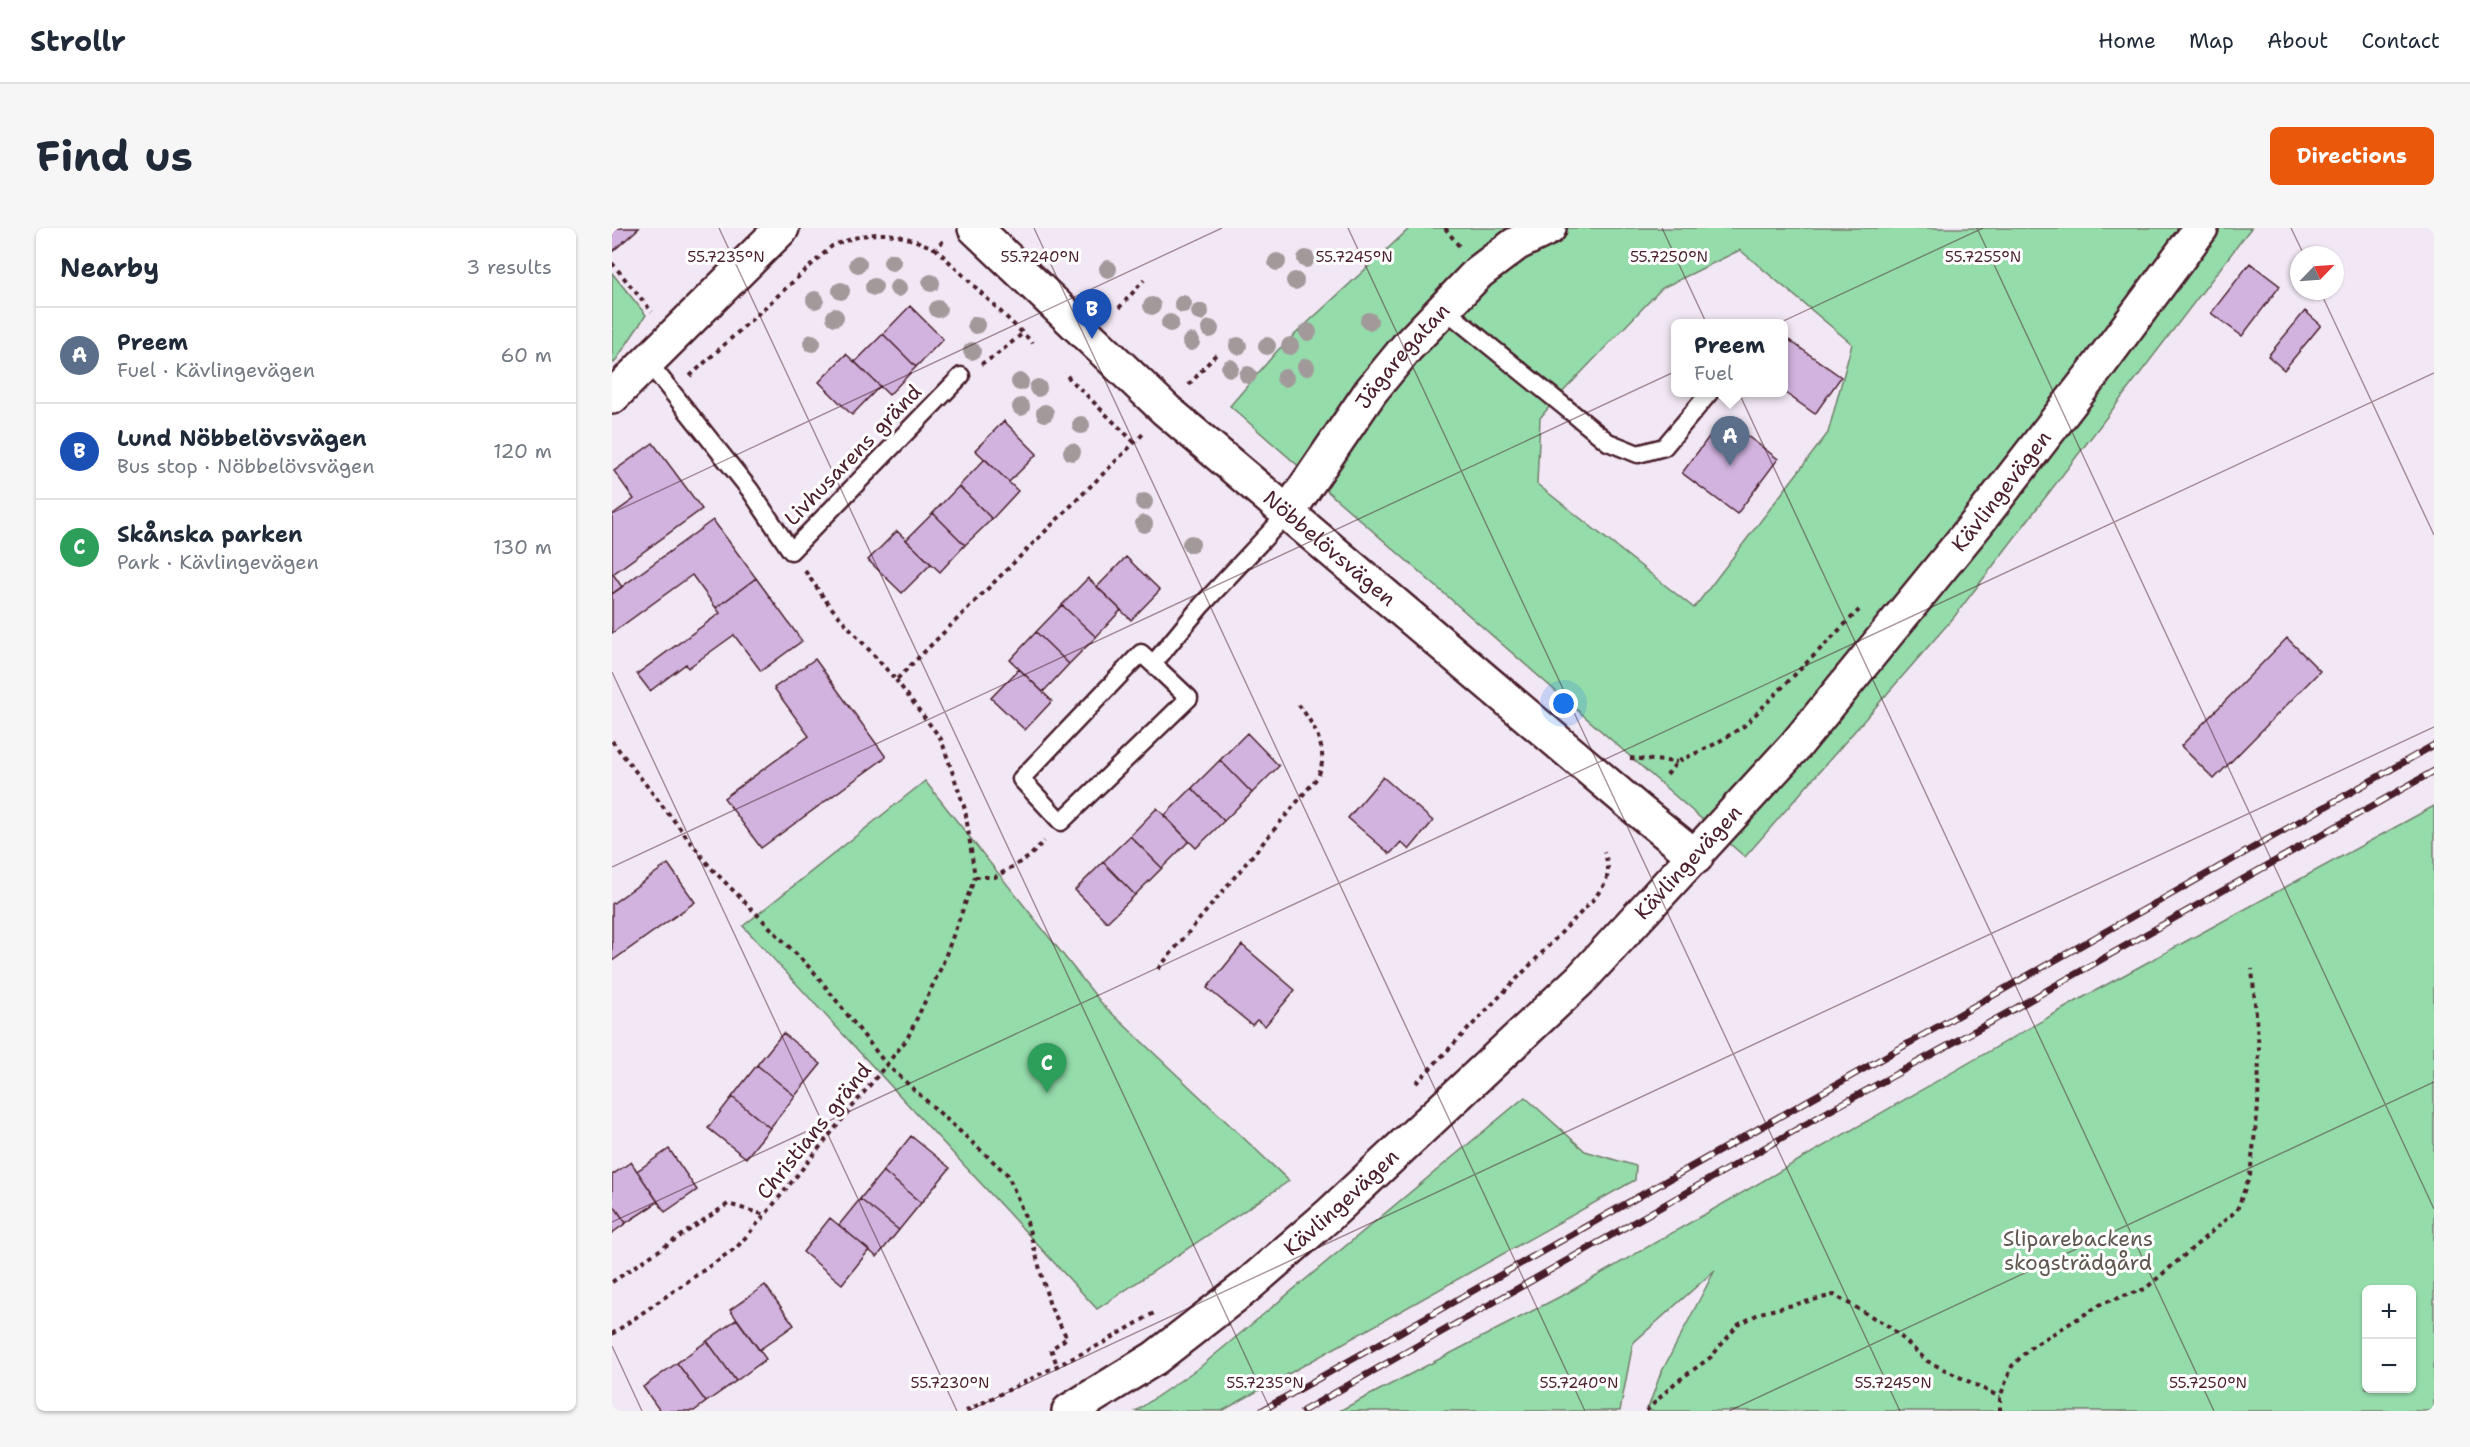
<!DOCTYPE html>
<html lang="en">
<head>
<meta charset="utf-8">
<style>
	:root { --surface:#fff; --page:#f6f6f7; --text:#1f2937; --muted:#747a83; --line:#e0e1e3; --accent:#ea580c }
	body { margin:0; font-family:"Shantell Sans",sans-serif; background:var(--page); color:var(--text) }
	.controls { position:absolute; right:18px; bottom:18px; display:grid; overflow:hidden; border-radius:9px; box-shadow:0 2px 4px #0004 }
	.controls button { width:54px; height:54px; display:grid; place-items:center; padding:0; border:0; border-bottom:2px solid var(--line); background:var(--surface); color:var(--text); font:30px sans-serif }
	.compass { position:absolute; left:1678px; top:18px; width:54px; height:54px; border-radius:50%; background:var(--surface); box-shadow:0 2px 4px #0004; rotate:65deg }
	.you { position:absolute; left:952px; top:476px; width:21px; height:21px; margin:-15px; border:4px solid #fff; border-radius:50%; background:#1a73e8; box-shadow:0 0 0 9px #1a73e833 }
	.badge { display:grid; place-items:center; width:39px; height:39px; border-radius:50%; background:var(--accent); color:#fff; font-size:20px; font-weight:700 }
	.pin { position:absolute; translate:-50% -50px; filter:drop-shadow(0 2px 3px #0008) }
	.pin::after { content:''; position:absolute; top:32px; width:21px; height:18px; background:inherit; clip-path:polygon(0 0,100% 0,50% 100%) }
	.popup { position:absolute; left:1059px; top:91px; width:117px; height:78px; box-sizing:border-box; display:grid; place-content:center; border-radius:9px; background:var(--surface); filter:drop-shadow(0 2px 4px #0005); font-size:20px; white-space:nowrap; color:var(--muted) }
	.popup b { font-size:22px; color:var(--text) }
	.popup::after { content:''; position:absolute; left:50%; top:100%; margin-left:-12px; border:12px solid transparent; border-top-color:var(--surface) }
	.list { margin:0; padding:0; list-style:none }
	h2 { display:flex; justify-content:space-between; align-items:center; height:78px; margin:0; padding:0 24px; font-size:26px }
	h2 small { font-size:20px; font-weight:400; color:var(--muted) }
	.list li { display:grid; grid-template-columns:39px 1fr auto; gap:18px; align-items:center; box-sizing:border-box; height:96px; padding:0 24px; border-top:2px solid var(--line) }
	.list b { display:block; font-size:22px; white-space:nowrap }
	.list p { margin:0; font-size:20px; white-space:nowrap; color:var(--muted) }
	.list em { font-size:20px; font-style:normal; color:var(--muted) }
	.map { position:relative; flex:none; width:1822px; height:1183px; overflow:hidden; border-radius:9px }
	header { display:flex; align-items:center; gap:36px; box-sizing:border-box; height:84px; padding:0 30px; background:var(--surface); border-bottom:2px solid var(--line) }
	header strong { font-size:28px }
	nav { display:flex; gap:33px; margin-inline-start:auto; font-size:21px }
	.intro { display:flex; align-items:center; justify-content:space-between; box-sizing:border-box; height:144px; padding:0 36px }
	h1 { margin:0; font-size:42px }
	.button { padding:15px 27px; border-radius:9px; background:var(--accent); color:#fff; font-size:21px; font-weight:700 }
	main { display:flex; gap:36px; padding:0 36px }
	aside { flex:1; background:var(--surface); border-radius:9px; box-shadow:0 2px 4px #0004 }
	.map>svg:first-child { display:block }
	.green { fill:#95dcab; stroke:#707e6b; stroke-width:1.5; fill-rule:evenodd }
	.building { fill:#d2b3df; stroke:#4a1f2b; stroke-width:1.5 }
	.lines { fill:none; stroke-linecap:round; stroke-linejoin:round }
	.service-casing { stroke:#4a1f2b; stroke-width:21 }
	.minor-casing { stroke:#4a1f2b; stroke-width:38 }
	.tertiary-casing { stroke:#4a1f2b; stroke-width:38 }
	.secondary-casing { stroke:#4a1f2b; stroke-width:38 }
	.path { stroke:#4a1f2b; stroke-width:4; stroke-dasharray:4.5 4.5; stroke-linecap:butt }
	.service { stroke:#fff; stroke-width:16 }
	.minor { stroke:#fff; stroke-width:33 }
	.tertiary { stroke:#fff; stroke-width:33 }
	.secondary { stroke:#fff; stroke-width:33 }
	.rail-casing { stroke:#4a1f2b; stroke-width:7 }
	.rail { stroke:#fff; stroke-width:4.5; stroke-dasharray:14; stroke-linecap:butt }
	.tree { fill:#a2999b }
	.ticks { fill:none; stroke:#4a1f2b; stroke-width:1.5; stroke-opacity:0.45 }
	.labels { text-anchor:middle; stroke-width:6; stroke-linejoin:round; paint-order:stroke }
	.street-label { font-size:21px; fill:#4a1f2b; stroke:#fff }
	.park-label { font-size:21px; fill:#605851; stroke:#fff }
	.ticks-label { font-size:15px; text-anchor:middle; fill:#4a1f2b; stroke:#fff; stroke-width:6; stroke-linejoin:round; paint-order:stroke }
</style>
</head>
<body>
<header>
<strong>Strollr</strong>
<nav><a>Home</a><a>Map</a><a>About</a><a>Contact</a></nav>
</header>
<div class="intro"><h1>Find us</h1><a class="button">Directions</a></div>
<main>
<aside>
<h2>Nearby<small>3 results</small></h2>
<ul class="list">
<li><span class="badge" style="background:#5c6f8a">A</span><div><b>Preem</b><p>Fuel · Kävlingevägen</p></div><em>60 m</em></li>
<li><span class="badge" style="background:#1a4fb4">B</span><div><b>Lund Nöbbelövsvägen</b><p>Bus stop · Nöbbelövsvägen</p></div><em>120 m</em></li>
<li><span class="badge" style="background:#2e9e5b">C</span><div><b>Skånska parken</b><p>Park · Kävlingevägen</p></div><em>130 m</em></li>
</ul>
</aside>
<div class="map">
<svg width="1822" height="1183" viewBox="0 0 1822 1183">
	<rect width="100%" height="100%" fill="#f2e8f5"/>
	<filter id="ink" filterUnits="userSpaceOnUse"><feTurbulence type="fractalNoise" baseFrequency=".0167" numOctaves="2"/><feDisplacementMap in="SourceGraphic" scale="12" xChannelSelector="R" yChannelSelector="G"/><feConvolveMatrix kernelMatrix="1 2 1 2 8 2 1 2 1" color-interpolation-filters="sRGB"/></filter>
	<g filter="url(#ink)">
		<path class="green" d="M798,0H1639L1342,389L1133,629L618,178L666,122ZM1128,22L1240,116L1216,205L1082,380L925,256L928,190L943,172L1050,60Z
			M0,45L34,87L2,135L0,133Z
			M313,553L491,777L677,953L485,1081L131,698Z
			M1822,578V1183H1035L1048,1147L1103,1042L1021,1115L1008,1183H727L957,1064L1470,770ZM1754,1062H1800V1160H1754Z
			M913,869L973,923L1024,938L1023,952L610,1183H524L588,1139Z"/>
		<path class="building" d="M0,0H27L0,24Z
			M1638,35L1668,58L1630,108L1599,85Z
			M298,78L331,111L304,139L271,106Z
			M1693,83L1709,97L1672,142L1656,128Z
			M271,106L304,139L277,167L243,134Z
			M1177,112L1229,149L1203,186L1172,164V119Z
			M234,126L268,158L240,187L207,154Z
			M1111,190L1166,231L1125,286L1070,245Z
			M392,193L425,226L397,254L363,222Z
			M41,215L90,281L1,346L10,359L0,366V287L22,271L2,243Z
			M373,231L406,263L380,291L347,258Z
			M347,258L380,291L353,317L321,285Z
			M321,285L353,317L328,344L294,312Z
			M101,292L144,350L104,380L80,347L0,405V366Z
			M285,303L319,336L290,365L256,332Z
			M514,329L548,362L519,392L485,359Z
			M144,350L190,413L149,443L122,407L76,440L74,436L38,463L25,446L108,385L104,380Z
			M476,350L509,382L484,409L450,377Z
			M450,377L484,409L457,436L424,404Z
			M424,404L457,436L431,464L398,432Z
			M1675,410L1708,443L1602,551L1569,518Z
			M203,431L274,529L149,620L112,570L197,508L162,460Z
			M407,441L440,473L413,502L379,470Z
			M635,505L667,538L640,565L608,532Z
			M608,532L640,565L612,593L580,560Z
			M771,549L821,593L797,622L789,614L778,626L736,590Z
			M580,560L612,593L584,620L552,588Z
			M545,580L577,613L550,640L518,608Z
			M518,608L550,640L523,667L491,634Z
			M491,634L523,667L495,694L463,662Z
			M56,636L83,674L0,733V676Z
			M630,717L683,762L653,798L645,792L640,797L595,760Z
			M171,805L209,836L183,868L145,837Z
			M145,837L183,868L158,900L120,869Z
			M120,869L158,900L134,930L96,900Z
			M299,908L338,940L309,975L271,943Z
			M57,921L85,962L53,984L25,943Z
			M19,934L46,974L14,995L0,975V947Z
			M271,943L309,975L287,1002L248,971Z
			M248,971L287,1002L265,1029L227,997Z
			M0,975L14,995L0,1005Z
			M218,990L257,1022L230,1056L191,1024Z
			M153,1057L182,1097L147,1122L118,1082Z
			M125,1091L154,1131L124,1153L95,1113Z
			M95,1113L124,1153L94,1174L65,1135Z
			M65,1135L94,1174L82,1183H48L31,1159Z"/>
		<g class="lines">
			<g class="service-casing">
				<path id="service" d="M831,80L996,214L1026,226L1052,219L1098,164
					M36,134L138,262L179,323L349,148
					M541,436L577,470L449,594L409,551L529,425L541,436L589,378L675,286"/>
			</g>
			<g class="minor-casing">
				<g id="minor">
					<path d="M0,169L170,0"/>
					<path id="s1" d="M675,286L759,163L795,119L867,44L904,16L937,0"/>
				</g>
			</g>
			<g class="tertiary-casing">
				<g id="tertiary">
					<path id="s2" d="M363,0L554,182L1026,582L1084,629"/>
				</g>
			</g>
			<g class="secondary-casing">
				<g id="secondary">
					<path id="s3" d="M457,1183L543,1130L634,1059L717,987L969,751L1184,517L1366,294L1482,144L1589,0"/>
				</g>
			</g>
			<path class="path" d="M833,0L847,18
				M331,13L324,21L421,115
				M0,35L40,84
				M507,80L532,52
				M369,136L383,128L410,106
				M78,148L220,18C264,0 281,3 324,21
				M455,148L523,215
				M577,157L606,124
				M193,343L217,377L284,452L531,206
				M0,513L98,639L202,744L274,836L396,947L415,994L438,1078L455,1110L439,1121L445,1137
				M1018,530L1065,534
				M1055,547L1065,534L1103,516L1132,498L1247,382
				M363,649H383L417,629L432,613
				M546,741L705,550C719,525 702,496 686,476
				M804,855L979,674C994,656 1001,647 992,624
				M0,1054L116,976L153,987
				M0,1106L125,1019L153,987L295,811L329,740L363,649L353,581L329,511L284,452
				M354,1183L491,1115L542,1085
				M1034,1183L1063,1155L1099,1129L1126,1097L1148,1085L1222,1067L1278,1099L1315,1133L1388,1169
				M1388,1183V1169L1400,1138L1418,1120L1491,1075L1533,1061L1625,982L1638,947L1646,879L1647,821L1640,741"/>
			<use href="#service" class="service"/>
			<use href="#minor" class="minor"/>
			<use href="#tertiary" class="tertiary"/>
			<use href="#secondary" class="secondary"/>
			<g class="rail-casing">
				<path id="rail" d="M649,1183L1822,517
					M691,1183L1217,883L1395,785L1822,543"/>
			</g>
			<use href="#rail" class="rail"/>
		</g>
		<g class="tree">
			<circle cx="694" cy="31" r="9"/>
			<circle cx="280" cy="34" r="9"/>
			<circle cx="665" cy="34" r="9"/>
			<circle cx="246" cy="36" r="9"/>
			<circle cx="496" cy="41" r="9"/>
			<circle cx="683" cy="53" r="9"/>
			<circle cx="319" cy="55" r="9"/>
			<circle cx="262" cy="59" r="9"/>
			<circle cx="286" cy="60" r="9"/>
			<circle cx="229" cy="63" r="9"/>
			<circle cx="203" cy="72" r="9"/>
			<circle cx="571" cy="76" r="9"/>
			<circle cx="540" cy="78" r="9"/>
			<circle cx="326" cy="81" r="9"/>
			<circle cx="588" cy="84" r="9"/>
			<circle cx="223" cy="89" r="9"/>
			<circle cx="757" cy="93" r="9"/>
			<circle cx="558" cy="95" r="9"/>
			<circle cx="364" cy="97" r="9"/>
			<circle cx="598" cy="101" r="9"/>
			<circle cx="696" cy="104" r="9"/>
			<circle cx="579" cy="114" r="9"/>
			<circle cx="200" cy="115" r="9"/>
			<circle cx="626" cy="118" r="9"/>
			<circle cx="655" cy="118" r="9"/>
			<circle cx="678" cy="118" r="9"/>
			<circle cx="360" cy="123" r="9"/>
			<circle cx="694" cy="139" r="9"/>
			<circle cx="618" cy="140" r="9"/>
			<circle cx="636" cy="147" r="9"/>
			<circle cx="673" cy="150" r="9"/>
			<circle cx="408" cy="154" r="9"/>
			<circle cx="426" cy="160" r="9"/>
			<circle cx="409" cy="179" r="9"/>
			<circle cx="433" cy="185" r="9"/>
			<circle cx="469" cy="197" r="9"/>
			<circle cx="460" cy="224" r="9"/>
			<circle cx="532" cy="274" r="9"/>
			<circle cx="532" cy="296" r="9"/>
			<circle cx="579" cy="316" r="9"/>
		</g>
	</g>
	<path class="ticks" d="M107,0L659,1183M422,0L973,1183M736,0L1288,1183M1050,0L1602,1183M1365,0L1822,981M1679,0L1692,27M1708,63L1822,307M0,285L610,0M0,444L345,1183M0,639L1371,0M0,994L1822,145M0,1118L30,1183M356,1183L1822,499M1117,1183L1822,854"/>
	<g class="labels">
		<g class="street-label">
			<text dy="7" stroke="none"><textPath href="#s1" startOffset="196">Jägaregatan</textPath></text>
			<text transform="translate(241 227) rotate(-46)" y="7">Livhusarens gränd</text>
			<text dy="7" stroke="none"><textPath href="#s3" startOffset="1316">Kävlingevägen</textPath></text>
			<text dy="7" stroke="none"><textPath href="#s2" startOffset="478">Nöbbelövsvägen</textPath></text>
			<text dy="7" stroke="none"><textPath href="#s3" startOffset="830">Kävlingevägen</textPath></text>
			<text transform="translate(202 903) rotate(-51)" y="7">Christians gränd</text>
			<text dy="7" stroke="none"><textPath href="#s3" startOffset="344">Kävlingevägen</textPath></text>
		</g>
		<g class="park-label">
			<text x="1466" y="1018">Sliparebackens<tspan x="1466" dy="24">skogsträdgård</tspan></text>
		</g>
	</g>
	<g class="ticks-label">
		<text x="114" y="34">55.7235°N</text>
		<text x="428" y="34">55.7240°N</text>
		<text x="742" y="34">55.7245°N</text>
		<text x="1057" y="34">55.7250°N</text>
		<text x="1371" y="34">55.7255°N</text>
		<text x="338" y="1160">55.7230°N</text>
		<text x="653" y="1160">55.7235°N</text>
		<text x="967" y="1160">55.7240°N</text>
		<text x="1281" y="1160">55.7245°N</text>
		<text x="1596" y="1160">55.7250°N</text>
	</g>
</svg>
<div class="controls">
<button>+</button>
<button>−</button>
</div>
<svg class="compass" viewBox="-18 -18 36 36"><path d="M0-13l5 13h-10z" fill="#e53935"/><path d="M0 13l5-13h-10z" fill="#747a83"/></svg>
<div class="you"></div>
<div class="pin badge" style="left:1118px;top:238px;background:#5c6f8a">A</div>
<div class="popup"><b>Preem</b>Fuel</div>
<div class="pin badge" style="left:480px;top:111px;background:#1a4fb4">B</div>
<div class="pin badge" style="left:435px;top:865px;background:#2e9e5b">C</div>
</div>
</main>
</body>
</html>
